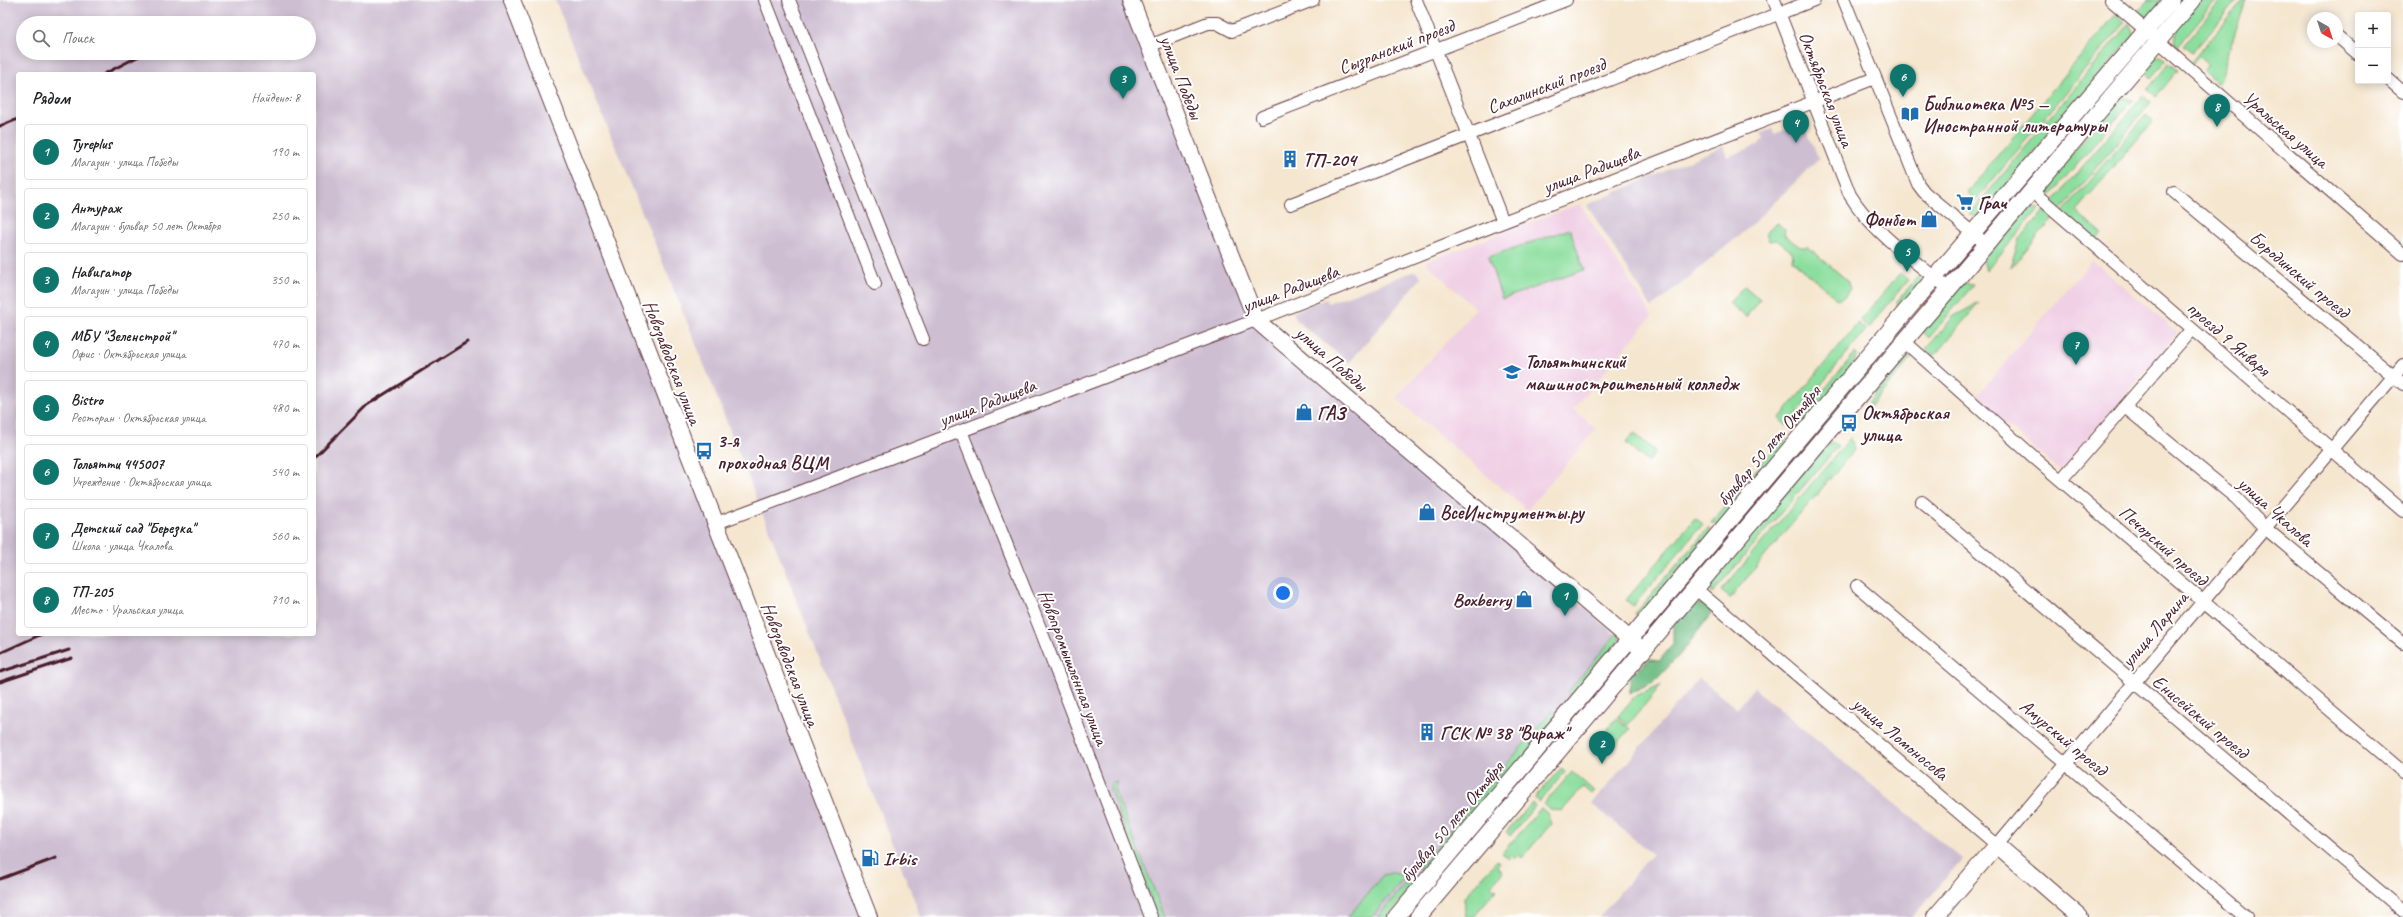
<!DOCTYPE html>
<html lang="ru">
<head>
<meta charset="utf-8">
<style>
	:root { --surface:#fff; --page:#f6f6f6; --text:#202124; --muted:#757577; --line:#e0e0e0; --accent:#0f766e }
	body { margin:0; font-family:Caveat,sans-serif; background:var(--page); color:var(--text) }
	.controls { position:absolute; right:12px; top:12px; display:grid; overflow:hidden; border-radius:4px; box-shadow:0 2px 10px #0003 }
	.controls button { width:36px; height:36px; display:grid; place-items:center; padding:0; border:0; border-bottom:1px solid var(--line); background:var(--surface); color:var(--text); font:20px sans-serif }
	.compass { position:absolute; left:2307px; top:12px; width:36px; height:36px; border-radius:50%; background:var(--surface); box-shadow:0 2px 10px #0003; rotate:141deg }
	.you { position:absolute; left:1283px; top:593px; width:14px; height:14px; margin:-10px; border:3px solid #fff; border-radius:50%; background:#1a73e8; box-shadow:0 0 0 6px #1a73e833 }
	.badge { display:grid; place-items:center; width:26px; height:26px; border-radius:50%; background:var(--accent); color:#fff; font-size:13px; font-weight:700 }
	.pin { position:absolute; translate:-50% -33px; filter:drop-shadow(0 1px 2px #0008) }
	.pin::after { content:''; position:absolute; top:21px; width:14px; height:12px; background:inherit; clip-path:polygon(0 0,100% 0,50% 100%) }
	.list { margin:0; padding:0; list-style:none }
	h2 { display:flex; justify-content:space-between; align-items:center; height:52px; margin:0; padding:0 16px; font-size:17px }
	h2 small { font-size:13px; font-weight:400; color:var(--muted) }
	.list li { display:grid; grid-template-columns:26px 1fr auto; gap:12px; align-items:center; box-sizing:border-box; height:56px; margin:0 8px 8px; padding:0 8px; border:1px solid var(--line); border-radius:4px }
	.list b { display:block; font-size:15px; white-space:nowrap }
	.list p { margin:0; font-size:13px; white-space:nowrap; color:var(--muted) }
	.list em { font-size:13px; font-style:normal; color:var(--muted) }
	.icon { flex:none; width:22px; height:22px; fill:none; stroke:currentColor; stroke-width:2; stroke-linecap:round; stroke-linejoin:round }
	.map { position:relative; flex:none; width:2403px; height:917px; overflow:hidden }
	.search { position:absolute; background:var(--surface); box-shadow:0 2px 10px #0003; left:16px; top:16px; width:300px; height:44px; display:flex; align-items:center; gap:10px; box-sizing:border-box; padding:0 14px; border-radius:22px; color:var(--muted); font-size:15px }
	.panel { position:absolute; background:var(--surface); box-shadow:0 2px 10px #0003; left:16px; top:72px; width:300px; height:564px; border-radius:4px }
	.map>svg:first-child { display:block }
	.built { fill:#f0d0e5 }
	.industrial { fill:#cebed2; fill-rule:evenodd }
	.green { fill:#8cde9e; stroke:#6b7e64 }
	.forest { fill:#71bd85; stroke:#5e6e58 }
	.lines { fill:none; stroke-linecap:round; stroke-linejoin:round }
	.minor-casing { stroke:#643d44; stroke-width:14 }
	.major-casing { stroke:#643d44; stroke-width:18 }
	.minor { stroke:#fff; stroke-width:12 }
	.major { stroke:#fff; stroke-width:16 }
	.rail { stroke:#4a1f2b; stroke-width:3 }
	.labels { text-anchor:middle; stroke-width:4; stroke-linejoin:round; paint-order:stroke }
	.street-label { font-size:19px; fill:#4a1f2b; stroke:#fff }
	.poi-label { font-size:19px; font-weight:bold; fill:#4a1f2b; stroke:#fff; text-anchor:start }
</style>
</head>
<body>
<div class="map">
<svg width="2403" height="917" viewBox="0 0 2403 917">
	<rect width="100%" height="100%" fill="#fff"/>
	<filter id="ink" filterUnits="userSpaceOnUse"><feTurbulence type="fractalNoise" baseFrequency=".025" numOctaves="2"/><feDisplacementMap in="SourceGraphic" scale="8" xChannelSelector="R" yChannelSelector="G"/><feConvolveMatrix kernelMatrix="1 2 1 2 8 2 1 2 1" color-interpolation-filters="sRGB"/></filter>
	<filter id="wash" filterUnits="userSpaceOnUse"><feTurbulence type="fractalNoise" baseFrequency=".012" numOctaves="4" result="noise"/><feDisplacementMap in="SourceGraphic" scale="16" xChannelSelector="R" yChannelSelector="G"/><feGaussianBlur stdDeviation="0.9" result="paint"/><feColorMatrix in="noise" values="0 0 0 0 0 0 0 0 0 0 0 0 0 0 0 0 0 1.4 0 .05"/><feComposite in="paint" operator="in"/></filter>
	<g filter="url(#wash)">
		<rect width="100%" height="100%" fill="#f5e6cf"/>
		<path class="built" d="M1580,204L1652,316L1573,409L1596,429L1527,510L1396,398L1476,309L1425,262Z
			M2092,260L2178,333L2060,471L1975,398Z"/>
		<path class="industrial" d="M0,0H512L869,917H0ZM23,23H309V53H23ZM18,74H314V634H18Z
			M555,0H1127L1254,325L1621,639L1383,917H921L694,339Z
			M1803,123L1819,159L1746,230L1652,308L1587,205L1723,146L1727,157L1760,144V141L1764,139L1761,133L1772,129L1774,134Z
			M1415,271L1422,277L1349,363L1297,321L1293,312L1326,299L1328,303Z
			M1699,678L1737,709L1754,688L1962,859L1913,917H1599L1652,854L1592,804Z"/>
		<path class="green" d="M2148,0H2163L2149,17L2139,18L2136,14Z
			M2201,0H2216L2176,48C2168,30 2191,12 2201,0Z
			M2221,0H2237L2192,53L2183,46Z
			M2243,0H2246L2218,84L2203,71L2208,65L2199,57L2193,63L2191,62Z
			M2116,14L2125,22L1976,200L1967,192Z
			M2129,23L2133,32V36L1979,217L1969,215Z
			M2146,42L2147,43L1986,234L1985,230Z
			M2156,56H2160L2166,60L2151,78L2144,67Z
			M2169,63L2178,70L2156,97L2147,90Z
			M2143,95L2151,102L2060,211L2051,204Z
			M2118,96L2132,100L2047,200L2042,191Z
			M2146,115L2153,121L2076,211L2102,234L2097,239L2062,213Z
			M2034,207L2040,208L1986,271L1983,260L2027,208Z
			M2045,210L2054,218L2010,268L2019,239Z
			M1774,224L1778,223L1785,230L1784,235L1800,247H1808L1848,281L1850,289L1845,296L1840,299L1836,298L1792,260L1793,253L1777,240L1769,241L1766,234Z
			M1570,229L1584,270L1502,299L1488,257Z
			M1900,273L1908,280L1869,328L1860,320Z
			M1921,273V284L1899,314L1897,301Z
			M1964,283L1974,284L1929,338L1922,331Z
			M1744,286L1760,299L1746,317L1729,303Z
			M1979,303L1934,356L1926,349L1954,316Z
			M1858,323L1866,330L1787,426L1779,419Z
			M1903,325L1909,330L1653,628L1651,625Z
			M1855,353L1857,355L1845,377L1799,429L1792,428Z
			M1907,356H1913L1870,407L1867,404Z
			M1634,433L1656,452L1648,462L1626,443Z
			M1785,436L1786,443L1720,524L1711,523Z
			M1851,437L1854,450L1730,598L1721,591Z
			M1833,442L1838,446L1712,594L1709,589L1710,582L1818,453Z
			M1695,518L1703,524L1633,606L1626,600Z
			M1709,527L1710,534L1640,615L1635,614Z
			M1618,632L1620,639L1574,696L1567,693Z
			M1623,658L1627,659L1547,753L1545,752Z
			M1662,684L1628,725L1618,716L1635,696Z
			M1553,710L1560,716L1426,870L1418,868Z
			M1617,718L1630,729L1610,752L1597,741Z
			M1535,765L1536,766L1412,917H1404Z
			M1561,768L1565,772L1539,802L1535,799L1536,796Z
			M1572,772L1594,791L1591,794L1583,787L1562,811L1549,809L1544,804Z
			M1117,782L1114,790L1165,917H1158L1110,790L1112,783Z
			M1532,803L1535,806L1510,836L1506,832Z
			M1541,808L1547,813L1551,824L1522,858L1518,854L1514,858L1512,856L1509,859L1502,853Z
			M1497,860L1500,863L1497,867L1503,872L1491,885L1496,890L1473,917H1466L1464,898Z
			M1392,873L1406,876L1372,917H1348L1383,875Z
			M1410,878L1413,884L1389,917H1378Z"/>
		<path class="forest" d="M1702,603L1713,611L1684,650L1655,681L1630,693V675L1650,659L1660,660L1673,644V625L1689,606Z"/>
	</g>
	<g filter="url(#ink)">
		<g class="lines">
			<g class="minor-casing">
				<path id="minor" d="M765,0L875,284
					M789,0L923,339
					M1416,0L1503,222
					M1774,0L1850,195C1874,234 1914,260 1949,289
					M1844,0L1918,184L1924,192L1987,245
					M2111,0L2403,254
					M2337,36L2358,54
					M1149,46L1208,23H1217L1232,31L1313,0
					M2388,79L2403,92
					M1262,117L1566,0
					M2032,191L2403,511
					M2174,192L2403,384
					M1291,204L1814,0
					M1905,342L2037,460L2403,772
					M2125,407L2236,498L2265,528L2403,643
					M961,431L1040,628L1151,917
					M2061,480L2191,330
					M1922,502L2403,911
					M714,524L1256,320L1503,222L1875,78
					M1857,586L2246,917
					M1696,589L1997,845L2403,365"/>
			</g>
			<g class="major-casing">
				<path id="major" d="M512,0L869,917
					M1131,0L1256,320L1639,647
					M1396,917L1906,311L2172,0
					M1418,917L2193,0
					M1935,917L1997,845L2080,917"/>
			</g>
			<use href="#minor" class="minor"/>
			<use href="#major" class="major"/>
			<path class="rail" d="M104,74L145,53
				M0,126L18,119
				M314,458L367,405L467,342
				M0,653L42,634
				M0,672L69,650
				M0,682L72,658
				M0,879L56,858"/>
		</g>
	</g>
	<defs>
		<g id="library-bare" transform="scale(1.38)"><path d="M-6-4Q-3-5.5-.7-3.5V5Q-3 3-6 4ZM6-4Q3-5.5 .7-3.5V5Q3 3 6 4Z" fill="#1f6fb2" stroke="#fff" stroke-width="2.5" paint-order="stroke"/></g>
		<g id="building-bare" transform="scale(1.38)"><path d="M-4-6H4V6H1V3H-1V6H-4ZM-2.5-4.3h1.7v1.8h-1.7ZM.8-4.3h1.7v1.8H.8ZM-2.5-1h1.7V.8h-1.7ZM.8-1h1.7V.8H.8Z" fill="#1f6fb2" stroke="#fff" stroke-width="2.5" paint-order="stroke"/></g>
		<g id="supermarket-bare" transform="scale(1.38)"><path d="M-6-5.5h2.5l.6 2H6L4.5 2H-2.5L-4.4-4H-6ZM-1.5 3.2a1.3 1.3 0 1 0 .1 0ZM3 3.2a1.3 1.3 0 1 0 .1 0Z" fill="#1f6fb2" stroke="#fff" stroke-width="2.5" paint-order="stroke"/></g>
		<g id="shop-bare" transform="scale(1.38)"><path d="M-5-2.5h2.3a2.7 3.5 0 0 1 5.4 0H5L5.5 6h-11ZM-1.5-2.5h3a1.5 2.3 0 0 0-3 0Z" fill="#1f6fb2" stroke="#fff" stroke-width="2.5" paint-order="stroke"/></g>
		<g id="university-bare" transform="scale(1.38)"><path d="M0-5L7-2L0 1L-7-2ZM-4 1L0 2.5L4 1V4Q0 6-4 4Z" fill="#1f6fb2" stroke="#fff" stroke-width="2.5" paint-order="stroke"/></g>
		<g id="bus-bare" transform="scale(1.38)"><path d="M-5-6H5V4H4V6H2V4H-2V6H-4V4H-5ZM-3.5-4V0h7V-4ZM-3.5 1.2v1.5H-2V1.2ZM2 1.2v1.5H3.5V1.2Z" fill="#1f6fb2" stroke="#fff" stroke-width="2.5" paint-order="stroke"/></g>
		<g id="fuel-bare" transform="scale(1.38)"><path d="M-5.5-6h7V0h2V4h1.3V-2.5L3-4.5l.8-.8L6-3V5H2.5V1h-1V6h-7ZM-4.2-4.7v3.2H.2V-4.7Z" fill="#1f6fb2" stroke="#fff" stroke-width="2.5" paint-order="stroke"/></g>
	</defs>
	<g fill-rule="evenodd">
		<use href="#library-bare" x="1910" y="114"/>
		<use href="#building-bare" x="1290" y="159"/>
		<use href="#supermarket-bare" x="1965" y="202"/>
		<use href="#shop-bare" x="1929" y="219"/>
		<use href="#university-bare" x="1512" y="372"/>
		<use href="#shop-bare" x="1304" y="412"/>
		<use href="#bus-bare" x="1849" y="423"/>
		<use href="#bus-bare" x="704" y="451"/>
		<use href="#shop-bare" x="1427" y="512"/>
		<use href="#shop-bare" x="1524" y="599"/>
		<use href="#building-bare" x="1427" y="732"/>
		<use href="#fuel-bare" x="870" y="858"/>
	</g>
	<g class="labels">
		<g class="street-label">
			<text transform="translate(1396 46) rotate(-21)" y="7">Сызранский проезд</text>
			<text transform="translate(1182 77) rotate(69)" y="7">улица Победы</text>
			<text transform="translate(1546 85) rotate(-21)" y="7">Сахалинский проезд</text>
			<text transform="translate(1827 89) rotate(69)" y="7">Октябрьская улица</text>
			<text transform="translate(2286 129) rotate(41)" y="7">Уральская улица</text>
			<text transform="translate(1591 169) rotate(-21)" y="7">улица Радищева</text>
			<text transform="translate(2300 274) rotate(40)" y="7">Бородинский проезд</text>
			<text transform="translate(1290 288) rotate(-21)" y="7">улица Радищева</text>
			<text transform="translate(2229 338) rotate(41)" y="7">проезд 9 Января</text>
			<text transform="translate(1332 358) rotate(41)" y="7">улица Победы</text>
			<text transform="translate(673 362) rotate(69)" y="7">Новозаводская улица</text>
			<text transform="translate(987 402) rotate(-21)" y="7">улица Радищева</text>
			<text transform="translate(1768 445) rotate(-50)" y="7">бульвар 50 лет Октября</text>
			<text transform="translate(2276 511) rotate(42)" y="7">улица Чкалова</text>
			<text transform="translate(2164 545) rotate(41)" y="7">Печорский проезд</text>
			<text transform="translate(2154 629) rotate(-50)" y="7">улица Ларина</text>
			<text transform="translate(791 664) rotate(69)" y="7">Новозаводская улица</text>
			<text transform="translate(1074 667) rotate(69)" y="7">Новопромышленная улица</text>
			<text transform="translate(2201 716) rotate(40)" y="7">Енисейский проезд</text>
			<text transform="translate(2064 737) rotate(40)" y="7">Амурский проезд</text>
			<text transform="translate(1901 738) rotate(40)" y="7">улица Ломоносова</text>
			<text transform="translate(1451 821) rotate(-50)" y="7">бульвар 50 лет Октября</text>
		</g>
		<g class="poi-label">
			<text x="1923" y="110">Библиотека №5 —<tspan x="1923" dy="22">Иностранной литературы</tspan></text>
			<text x="1303" y="166">ТП-204</text>
			<text x="1978" y="209">Грач</text>
			<text x="1916" y="226" text-anchor="end">Фонбет</text>
			<text x="1525" y="368">Тольяттинский<tspan x="1525" dy="22">машиностроительный колледж</tspan></text>
			<text x="1317" y="419">ГАЗ</text>
			<text x="1862" y="419">Октябрьская<tspan x="1862" dy="22">улица</tspan></text>
			<text x="717" y="447">3-я<tspan x="717" dy="22">проходная ВЦМ</tspan></text>
			<text x="1440" y="519">ВсеИнструменты.ру</text>
			<text x="1511" y="606" text-anchor="end">Boxberry</text>
			<text x="1440" y="739">ГСК № 38 "Вираж"</text>
			<text x="883" y="865">Irbis</text>
		</g>
	</g>
</svg>
<div class="controls">
<button>+</button>
<button>−</button>
</div>
<svg class="compass" viewBox="-18 -18 36 36"><path d="M0-13l5 13h-10z" fill="#e53935"/><path d="M0 13l5-13h-10z" fill="#757577"/></svg>
<div class="you"></div>
<div class="pin badge" style="left:1565px;top:616px">1</div>
<div class="pin badge" style="left:1602px;top:764px">2</div>
<div class="pin badge" style="left:1123px;top:99px">3</div>
<div class="pin badge" style="left:1796px;top:143px">4</div>
<div class="pin badge" style="left:1907px;top:272px">5</div>
<div class="pin badge" style="left:1903px;top:97px">6</div>
<div class="pin badge" style="left:2076px;top:365px">7</div>
<div class="pin badge" style="left:2217px;top:127px">8</div>
<div class="search"><svg class="icon" aria-label="search" viewBox="0 0 24 24"><circle cx="10" cy="10" r="6"/><path d="M15 15l6 6"/></svg>Поиск</div>
<section class="panel">
<h2>Рядом<small>Найдено: 8</small></h2>
<ul class="list">
<li><span class="badge">1</span><div><b>Tyreplus</b><p>Магазин · улица Победы</p></div><em>190 m</em></li>
<li><span class="badge">2</span><div><b>Антураж</b><p>Магазин · бульвар 50 лет Октября</p></div><em>250 m</em></li>
<li><span class="badge">3</span><div><b>Навигатор</b><p>Магазин · улица Победы</p></div><em>350 m</em></li>
<li><span class="badge">4</span><div><b>МБУ &quot;Зеленстрой&quot;</b><p>Офис · Октябрьская улица</p></div><em>470 m</em></li>
<li><span class="badge">5</span><div><b>Bistro</b><p>Ресторан · Октябрьская улица</p></div><em>480 m</em></li>
<li><span class="badge">6</span><div><b>Тольятти 445007</b><p>Учреждение · Октябрьская улица</p></div><em>540 m</em></li>
<li><span class="badge">7</span><div><b>Детский сад &quot;Березка&quot;</b><p>Школа · улица Чкалова</p></div><em>560 m</em></li>
<li><span class="badge">8</span><div><b>ТП-205</b><p>Место · Уральская улица</p></div><em>710 m</em></li>
</ul>
</section>
</div>
</body>
</html>
